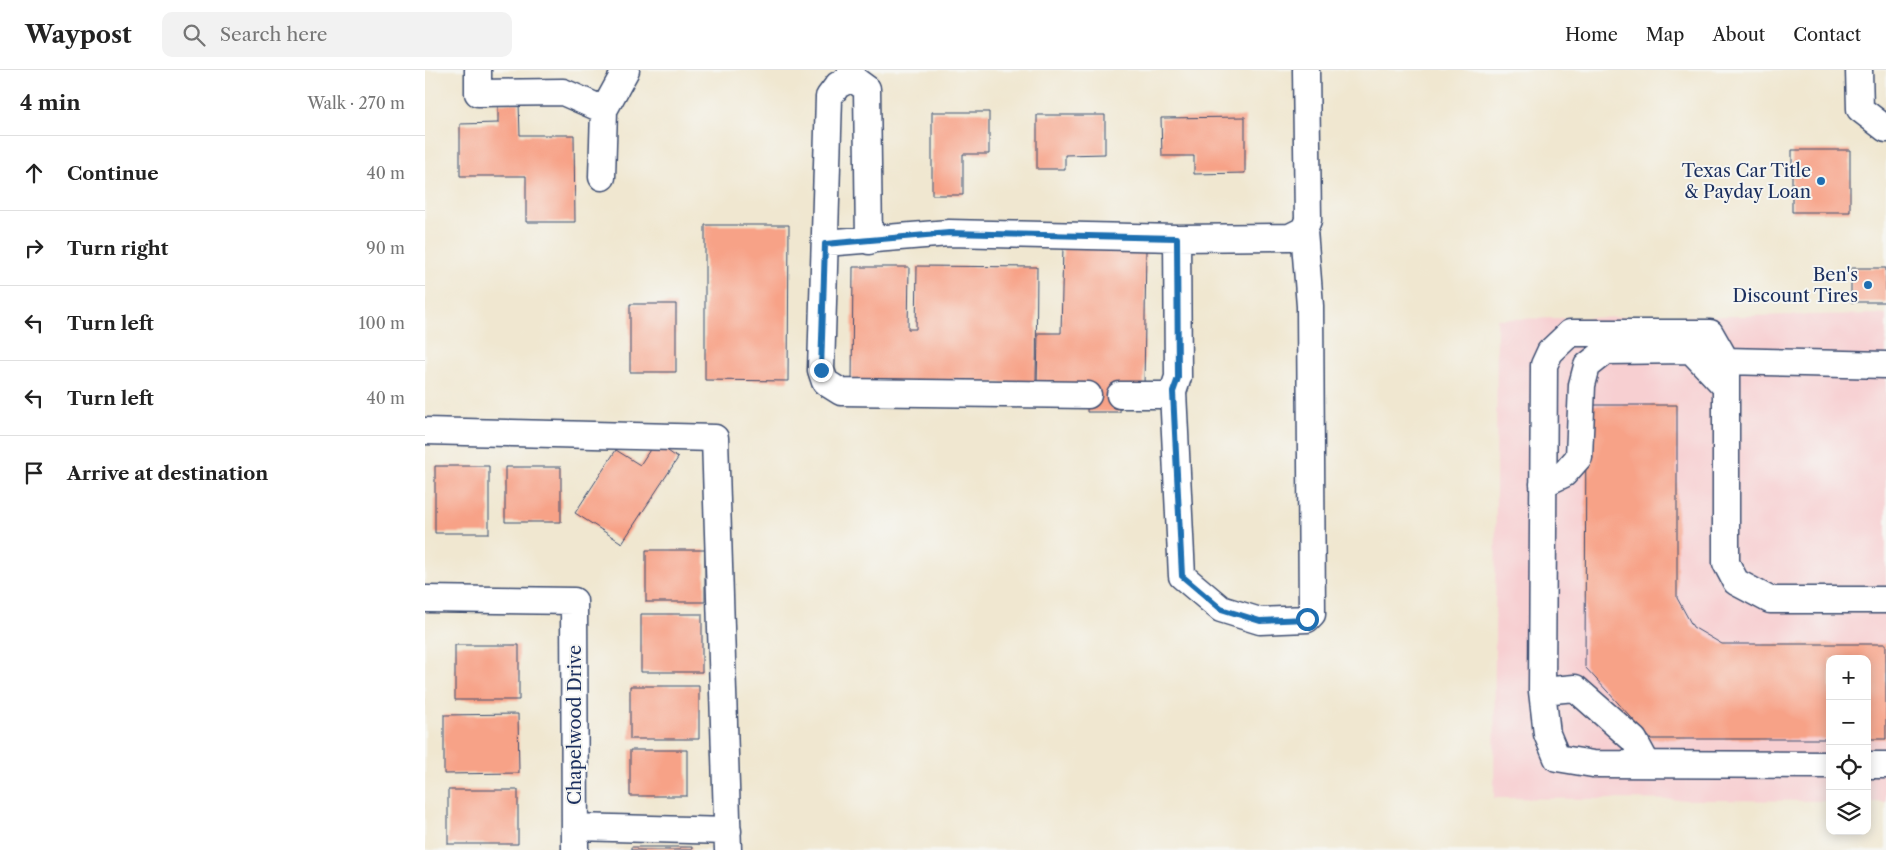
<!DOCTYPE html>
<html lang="en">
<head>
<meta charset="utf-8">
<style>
	:root { --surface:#fff; --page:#f2f2f2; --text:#222; --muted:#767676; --line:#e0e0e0 }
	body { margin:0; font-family:"Libre Caslon Text",serif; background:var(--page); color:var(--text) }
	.controls { position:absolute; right:15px; bottom:15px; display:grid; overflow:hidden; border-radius:10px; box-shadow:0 2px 12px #0003 }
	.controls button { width:45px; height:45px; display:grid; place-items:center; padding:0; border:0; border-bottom:1px solid var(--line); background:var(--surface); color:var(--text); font:25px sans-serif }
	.stop { position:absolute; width:15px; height:15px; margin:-11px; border:4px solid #1f6fb2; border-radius:50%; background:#fff }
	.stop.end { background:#1f6fb2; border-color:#fff; box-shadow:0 1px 5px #0008 }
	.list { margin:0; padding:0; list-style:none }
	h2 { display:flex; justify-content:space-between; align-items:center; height:65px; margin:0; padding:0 20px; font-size:21px }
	h2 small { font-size:16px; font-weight:400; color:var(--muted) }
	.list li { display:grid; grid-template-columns:32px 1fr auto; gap:15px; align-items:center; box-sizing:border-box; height:75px; padding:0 20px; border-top:1px solid var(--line) }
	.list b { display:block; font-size:19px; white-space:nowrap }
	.list em { font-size:16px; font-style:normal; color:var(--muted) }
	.icon { flex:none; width:28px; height:28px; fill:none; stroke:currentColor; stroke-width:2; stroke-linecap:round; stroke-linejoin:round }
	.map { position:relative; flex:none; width:1461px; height:780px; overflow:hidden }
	header { display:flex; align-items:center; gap:30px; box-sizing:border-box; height:70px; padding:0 25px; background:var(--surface); border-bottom:1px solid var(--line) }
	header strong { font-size:24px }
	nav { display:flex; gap:28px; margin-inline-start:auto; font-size:18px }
	.search { width:350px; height:45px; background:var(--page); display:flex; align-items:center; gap:12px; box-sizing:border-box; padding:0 18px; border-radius:10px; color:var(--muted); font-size:19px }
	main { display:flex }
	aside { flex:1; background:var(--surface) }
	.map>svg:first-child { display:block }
	.built { fill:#f7cfd1 }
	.building { fill:#f7a287 }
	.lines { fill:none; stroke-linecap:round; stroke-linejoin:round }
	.minor-casing { stroke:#3b4b6f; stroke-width:29 }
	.minor { stroke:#fff; stroke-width:26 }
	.route { stroke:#1f6fb2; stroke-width:6 }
	.poi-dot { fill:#1f6fb2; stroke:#f6f6f2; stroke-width:2 }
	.labels { text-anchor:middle; stroke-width:4; stroke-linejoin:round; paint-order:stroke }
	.poi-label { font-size:18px; fill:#1b2f5e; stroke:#f6f6f2; text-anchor:end }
	.street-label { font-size:18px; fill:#1b2f5e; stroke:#f6f6f2 }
</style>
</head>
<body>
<header>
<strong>Waypost</strong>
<div class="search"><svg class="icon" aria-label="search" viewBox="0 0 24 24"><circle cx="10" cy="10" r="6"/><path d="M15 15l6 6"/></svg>Search here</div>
<nav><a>Home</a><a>Map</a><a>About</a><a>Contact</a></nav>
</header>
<main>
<aside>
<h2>4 min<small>Walk · 270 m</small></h2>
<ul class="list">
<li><svg class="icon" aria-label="ahead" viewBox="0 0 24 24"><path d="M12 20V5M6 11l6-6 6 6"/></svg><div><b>Continue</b></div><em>40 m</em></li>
<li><svg class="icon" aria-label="right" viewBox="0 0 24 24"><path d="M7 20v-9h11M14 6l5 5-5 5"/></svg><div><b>Turn right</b></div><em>90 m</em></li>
<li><svg class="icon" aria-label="left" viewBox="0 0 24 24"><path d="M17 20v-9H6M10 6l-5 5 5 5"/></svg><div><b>Turn left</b></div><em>100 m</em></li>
<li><svg class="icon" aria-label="left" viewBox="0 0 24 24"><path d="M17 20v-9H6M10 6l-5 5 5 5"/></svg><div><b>Turn left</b></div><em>40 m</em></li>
<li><svg class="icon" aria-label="arrive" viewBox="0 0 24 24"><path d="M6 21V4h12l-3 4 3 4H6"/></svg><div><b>Arrive at destination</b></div></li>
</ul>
</aside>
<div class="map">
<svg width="1461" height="780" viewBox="0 0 1461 780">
	<rect width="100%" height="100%" fill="#f6f6f2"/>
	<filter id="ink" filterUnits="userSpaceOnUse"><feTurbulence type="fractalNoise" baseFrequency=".02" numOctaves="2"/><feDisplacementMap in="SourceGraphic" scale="10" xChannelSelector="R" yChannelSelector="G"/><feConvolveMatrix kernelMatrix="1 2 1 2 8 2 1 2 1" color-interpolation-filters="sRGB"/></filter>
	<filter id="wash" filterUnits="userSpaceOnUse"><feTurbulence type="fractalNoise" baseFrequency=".0096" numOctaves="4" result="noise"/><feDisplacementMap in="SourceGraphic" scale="20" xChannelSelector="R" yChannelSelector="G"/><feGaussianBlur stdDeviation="1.12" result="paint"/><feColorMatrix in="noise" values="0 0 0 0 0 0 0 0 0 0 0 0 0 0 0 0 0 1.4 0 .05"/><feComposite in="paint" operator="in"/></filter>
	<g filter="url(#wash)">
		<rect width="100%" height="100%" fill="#f0e7d0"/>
		<path class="built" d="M1461,244V732H1442V589H1405V731L1069,728L1072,249Z"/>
		<g id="blocks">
			<path class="building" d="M73,33H94L95,65H149L150,152H101V106H35V54L73,53Z
				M507,42H564V84H538V125H507Z
				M612,45H680V84L640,85V99H612Z
				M820,47V103L769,104V86H737L736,48Z
				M1367,80H1425V142H1367Z
				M280,155H364L363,311L280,310Z
				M638,176L721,178L719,319H696L695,342H662L663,317L612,316L613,263H636Z
				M492,196L612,197L611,313L427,312L428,197H484L483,259H491Z
				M1426,198H1461V232H1426Z
				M205,234H251V302H205Z
				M1161,335H1252V528L1268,557L1297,574H1461V669H1442V589H1405V669H1226L1160,597Z
				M230,372L253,388L197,473L150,443L191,380L215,395Z
				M10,396H64V463H10Z
				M80,397H136V452H80Z
				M221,480H280V532H221Z
				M216,544H277V602H216Z
				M30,575H94V630H30Z
				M205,616H274V669H205Z
				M93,644L94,703L19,704V645Z
				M205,680H262V726H205Z
				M23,720H93V774H23Z
				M206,777H267V780H206Z"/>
		</g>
	</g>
	<g filter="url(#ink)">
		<use href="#blocks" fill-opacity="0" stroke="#3b4b6f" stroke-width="1"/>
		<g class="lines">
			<g class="minor-casing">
				<path id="minor" d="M53,0V23L138,22L179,40L177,107
					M426,0L427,8L413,15L404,27L396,300L400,312L416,322L663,325
					M1434,0L1435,39L1461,59
					M427,8L442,19L444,171
					M179,40L201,0
					M400,173L524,163L752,168
					M1301,291L1285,263H1145L1125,282L1119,295L1117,621L1122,664L1132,688L1168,694L1405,695
					M1461,295L1301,291V493L1311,512L1345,530H1461
					M748,322L757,506L796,539L835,551L882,549L887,544L885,236L879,160
					M695,325H739L748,322L753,307L752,168L865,167L879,160L883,150L881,0
					M0,361L290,368L303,780
					M1118,414L1139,404L1154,387L1157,315L1162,296L1181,281L1266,280L1301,317
					M0,529L149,531L150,780
					M1117,621L1150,618L1209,670L1222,694
					M1442,695H1461
					M150,757L303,761"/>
			</g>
			<use href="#minor" class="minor"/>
		</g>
	</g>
	<g class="lines" filter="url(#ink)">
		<path class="route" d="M396,300L400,174L524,163L752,168L753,308L748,322L757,506L796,539L835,551L882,549"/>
	</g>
	<g class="poi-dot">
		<circle cx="1396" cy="111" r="5"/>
		<circle cx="1443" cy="215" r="5"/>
	</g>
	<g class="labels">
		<g class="poi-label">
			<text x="1386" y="107">Texas Car Title<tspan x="1386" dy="21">&amp; Payday Loan</tspan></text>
			<text x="1433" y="211">Ben's<tspan x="1433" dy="21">Discount Tires</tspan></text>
		</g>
		<g class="street-label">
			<text transform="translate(150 655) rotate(-90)" y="6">Chapelwood Drive</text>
		</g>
	</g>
</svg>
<div class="controls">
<button>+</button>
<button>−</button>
<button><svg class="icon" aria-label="locate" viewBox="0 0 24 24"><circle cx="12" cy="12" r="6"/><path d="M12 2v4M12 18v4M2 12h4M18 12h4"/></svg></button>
<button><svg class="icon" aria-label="layers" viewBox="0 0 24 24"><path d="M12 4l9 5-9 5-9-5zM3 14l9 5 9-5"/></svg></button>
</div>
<div class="stop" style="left:882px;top:549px"></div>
<div class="stop end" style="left:396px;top:300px"></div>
</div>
</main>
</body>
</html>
